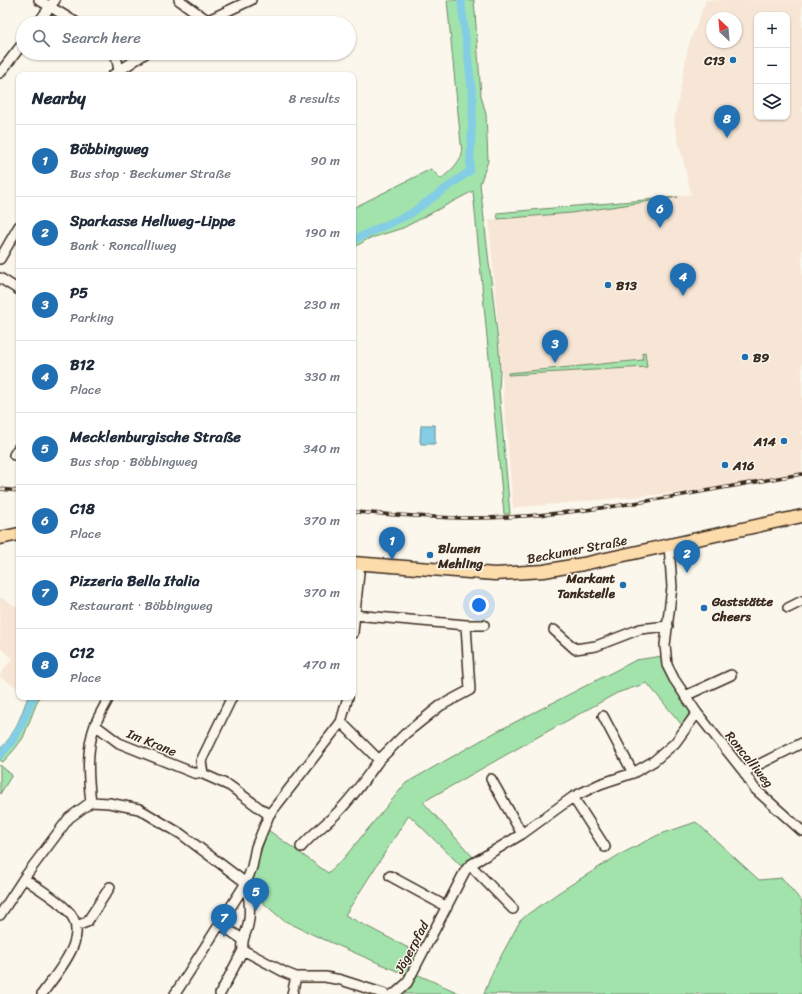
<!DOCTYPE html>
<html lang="en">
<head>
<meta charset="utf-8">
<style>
	:root { --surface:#fff; --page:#f2f2f3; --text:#1f2937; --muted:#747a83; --line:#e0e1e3; --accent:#1f6fb2 }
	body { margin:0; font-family:Sriracha,sans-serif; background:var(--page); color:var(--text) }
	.controls { position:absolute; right:12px; top:12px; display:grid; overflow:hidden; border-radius:8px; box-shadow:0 1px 3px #0004 }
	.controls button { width:36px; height:36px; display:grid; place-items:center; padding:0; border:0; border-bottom:1px solid var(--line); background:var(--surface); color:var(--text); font:20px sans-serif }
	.compass { position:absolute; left:706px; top:12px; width:36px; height:36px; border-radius:50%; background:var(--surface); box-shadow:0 1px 3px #0004; rotate:334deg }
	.you { position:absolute; left:479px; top:605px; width:14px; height:14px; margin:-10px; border:3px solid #fff; border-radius:50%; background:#1a73e8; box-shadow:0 0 0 6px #1a73e833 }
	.badge { display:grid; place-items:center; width:26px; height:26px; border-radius:50%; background:var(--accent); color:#fff; font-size:13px; font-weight:700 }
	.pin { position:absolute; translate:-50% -33px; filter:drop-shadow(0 1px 2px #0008) }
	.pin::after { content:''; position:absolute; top:21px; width:14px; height:12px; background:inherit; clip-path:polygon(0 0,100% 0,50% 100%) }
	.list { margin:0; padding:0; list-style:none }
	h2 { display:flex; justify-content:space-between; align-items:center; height:52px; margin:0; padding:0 16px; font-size:17px }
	h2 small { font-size:13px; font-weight:400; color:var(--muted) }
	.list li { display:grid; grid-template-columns:26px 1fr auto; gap:12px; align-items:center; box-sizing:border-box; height:72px; padding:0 16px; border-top:1px solid var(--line) }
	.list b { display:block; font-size:15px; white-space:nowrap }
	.list p { margin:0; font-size:13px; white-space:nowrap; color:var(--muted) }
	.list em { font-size:13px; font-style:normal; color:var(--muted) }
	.icon { flex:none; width:22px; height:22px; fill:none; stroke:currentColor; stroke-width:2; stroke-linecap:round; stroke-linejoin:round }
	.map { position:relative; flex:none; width:802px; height:994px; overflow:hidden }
	.search { position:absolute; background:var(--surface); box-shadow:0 1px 3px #0004; left:16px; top:16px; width:340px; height:44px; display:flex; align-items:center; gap:10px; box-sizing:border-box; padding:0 14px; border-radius:22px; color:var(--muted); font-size:15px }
	.panel { position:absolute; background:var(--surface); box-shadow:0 1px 3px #0004; left:16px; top:72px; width:340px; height:628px; border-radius:8px }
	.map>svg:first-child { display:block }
	.built { fill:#f7e6d5; fill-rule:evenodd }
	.green { fill:#a2e3ac; stroke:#6e8665 }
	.water { fill:#83cee4; stroke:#668c95 }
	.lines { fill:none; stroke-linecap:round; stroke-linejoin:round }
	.canal { stroke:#83cee4; stroke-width:8 }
	.minor-casing { stroke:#3b2a1e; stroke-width:12 }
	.major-casing { stroke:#3b2a1e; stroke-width:15 }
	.minor { stroke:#fbf7ec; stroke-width:9 }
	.major { stroke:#fddcac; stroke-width:12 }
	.rail-casing { stroke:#3b2a1e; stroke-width:3.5 }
	.rail { stroke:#fbf7ec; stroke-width:2; stroke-dasharray:6; stroke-linecap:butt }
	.poi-dot { fill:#1f6fb2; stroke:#fbf7ec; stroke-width:1.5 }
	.labels { text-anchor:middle; stroke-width:3; stroke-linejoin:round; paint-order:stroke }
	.poi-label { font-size:13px; font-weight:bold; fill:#3b2a1e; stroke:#fbf7ec; text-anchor:start }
	.street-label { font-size:13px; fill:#3b2a1e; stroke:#fbf7ec }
</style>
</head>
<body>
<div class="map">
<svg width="802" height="994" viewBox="0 0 802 994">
	<rect width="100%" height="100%" fill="#fbf7ec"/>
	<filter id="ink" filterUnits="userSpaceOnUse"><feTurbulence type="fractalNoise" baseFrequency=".025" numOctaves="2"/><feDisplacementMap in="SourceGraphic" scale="8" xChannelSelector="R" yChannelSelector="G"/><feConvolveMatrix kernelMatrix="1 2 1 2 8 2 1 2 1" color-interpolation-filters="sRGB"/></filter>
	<g filter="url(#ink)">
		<path class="built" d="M706,0H802V473L707,490L513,508L489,220L691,194L674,123L688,47ZM757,15H787V117H757ZM712,18H736V42H712Z
			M0,597L19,608V689L0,677V675L12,658L0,648Z"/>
		<path class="green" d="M447,0H474L475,12L481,96L486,114L488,161L480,184L499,350L500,371L499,390L510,514H504L473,191L403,228L368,239L353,248V208L431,169L441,179C450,171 457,166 462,154Z
			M678,197L571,213L498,219L497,213Z
			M645,352L647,367L508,375V373L643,360L642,353Z
			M662,656L691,710L682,725L647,683L617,693L534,739L423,802L473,857L461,866L409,815L345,915L418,953L406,975L316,936L283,920L261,901L250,884L268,830L328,873L343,859L406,783L494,733L636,660Z
			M28,697H39L23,738L14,750L3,762L0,760V749C15,735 21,715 28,697Z
			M0,765L12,775L0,794Z
			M696,822L759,880L782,878L802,902V994H484L493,971L520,921L528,914L561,891L617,856L658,835Z
			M414,973L461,994H390Z"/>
		<path class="water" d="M422,425H435V443L434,444H421L420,441L421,426Z"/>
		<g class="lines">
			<path class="canal" d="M353,240L410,214L470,171L473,100L461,0
				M0,755C18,738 24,719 33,697"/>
			<g class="minor-casing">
				<path id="minor" d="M39,0L77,23
					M179,0L207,20
					M38,23L55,0
					M202,23L251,0
					M114,53L116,56L119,70
					M0,73L23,43
					M113,75L146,53
					M0,259L19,226
					M0,278L19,290
					M14,455L19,447
					M669,545L672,587L665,645L667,665L674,679L697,713L744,772L754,788L802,831
					M788,608L802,601
					M466,625H484
					M554,630L575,649L596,646L640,629L668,626
					M353,633L360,563
					M685,696L731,675
					M232,697L201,761L203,774L230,786L269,815
					M603,716L633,773
					M341,722L379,760L405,734L440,706L470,690L466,625L354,615
					M95,725L119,743L194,773L203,774
					M744,772L802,743
					M491,779L522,834
					M573,797L605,847
					M91,802C88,777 86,749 95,725C99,715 105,706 109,697
					M301,847C312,834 325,825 337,813C353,797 366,778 379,760
					M470,865L513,909
					M390,876L447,907
					M24,878C37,888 54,897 66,909C94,934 57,972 42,994
					M246,883C249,896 251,912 248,925C246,935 241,938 243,950L286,973L296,977H325L341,980L385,994
					M0,915L24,878L69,818L91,802L109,803L139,809L181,834L246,883
					M220,924L242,939
					M76,926L87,922L110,887
					M175,994L246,883L252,867L256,847L269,815L341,722L348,697
					M220,994L243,950
					M292,994L296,977
					M393,994L396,993L407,983L465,871L470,865L522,834L573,797L600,784L633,773L654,761L675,743L697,713"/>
			</g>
			<g class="major-casing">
				<path id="major" d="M0,538L19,534
					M353,563L495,574L544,571L583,564L802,516"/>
			</g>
			<use href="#minor" class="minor"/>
			<use href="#major" class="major"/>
			<g class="rail-casing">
				<path id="rail" d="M0,489L19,491
					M353,512C404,515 456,520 508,517C607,512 704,490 802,474"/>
			</g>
			<use href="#rail" class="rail"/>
		</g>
	</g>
	<g class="poi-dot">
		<circle cx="733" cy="60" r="4"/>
		<circle cx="608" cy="285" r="4"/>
		<circle cx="745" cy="357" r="4"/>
		<circle cx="784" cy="441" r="4"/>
		<circle cx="725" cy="465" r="4"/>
		<circle cx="430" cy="555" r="4"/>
		<circle cx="623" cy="585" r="4"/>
		<circle cx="704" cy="608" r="4"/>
	</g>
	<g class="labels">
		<g class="poi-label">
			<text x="725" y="65" text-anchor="end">C13</text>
			<text x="616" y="290">B13</text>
			<text x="753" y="362">B9</text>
			<text x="776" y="446" text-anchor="end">A14</text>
			<text x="733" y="470">A16</text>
			<text x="438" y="553">Blumen<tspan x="438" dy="15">Mehling</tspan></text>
			<text x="615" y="583" text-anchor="end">Markant<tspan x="615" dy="15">Tankstelle</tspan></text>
			<text x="712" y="606">Gaststätte<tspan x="712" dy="15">Cheers</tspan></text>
		</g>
		<g class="street-label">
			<text transform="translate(577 549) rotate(-11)" y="5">Beckumer Straße</text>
			<text transform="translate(152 742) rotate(22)" y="5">Im Krane</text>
			<text transform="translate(750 759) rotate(51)" y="5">Roncalliweg</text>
			<text transform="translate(411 947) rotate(-62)" y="5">Jägerpfad</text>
		</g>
	</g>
</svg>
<div class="controls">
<button>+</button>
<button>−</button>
<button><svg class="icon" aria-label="layers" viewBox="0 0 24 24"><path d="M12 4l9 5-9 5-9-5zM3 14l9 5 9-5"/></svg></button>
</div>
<svg class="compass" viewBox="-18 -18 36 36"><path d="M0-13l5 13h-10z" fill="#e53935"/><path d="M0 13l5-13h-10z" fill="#747a83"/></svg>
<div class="you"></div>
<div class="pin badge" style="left:392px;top:560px">1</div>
<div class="pin badge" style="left:687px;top:573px">2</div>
<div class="pin badge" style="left:555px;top:363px">3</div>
<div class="pin badge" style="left:683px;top:296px">4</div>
<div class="pin badge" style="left:256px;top:911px">5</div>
<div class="pin badge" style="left:660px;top:228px">6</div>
<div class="pin badge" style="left:224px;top:937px">7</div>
<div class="pin badge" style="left:727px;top:138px">8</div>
<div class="search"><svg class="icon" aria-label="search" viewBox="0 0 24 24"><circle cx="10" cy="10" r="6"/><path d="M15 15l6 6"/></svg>Search here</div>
<section class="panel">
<h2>Nearby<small>8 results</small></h2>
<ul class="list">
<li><span class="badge">1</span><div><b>Böbbingweg</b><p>Bus stop · Beckumer Straße</p></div><em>90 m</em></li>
<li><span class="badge">2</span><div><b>Sparkasse Hellweg-Lippe</b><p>Bank · Roncalliweg</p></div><em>190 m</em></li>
<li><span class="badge">3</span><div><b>P5</b><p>Parking</p></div><em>230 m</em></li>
<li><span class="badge">4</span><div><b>B12</b><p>Place</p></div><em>330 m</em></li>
<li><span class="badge">5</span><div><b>Mecklenburgische Straße</b><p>Bus stop · Böbbingweg</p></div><em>340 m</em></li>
<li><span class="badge">6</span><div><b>C18</b><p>Place</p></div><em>370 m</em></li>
<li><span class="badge">7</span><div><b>Pizzeria Bella Italia</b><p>Restaurant · Böbbingweg</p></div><em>370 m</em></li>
<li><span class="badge">8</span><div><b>C12</b><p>Place</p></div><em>470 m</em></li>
</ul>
</section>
</div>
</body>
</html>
